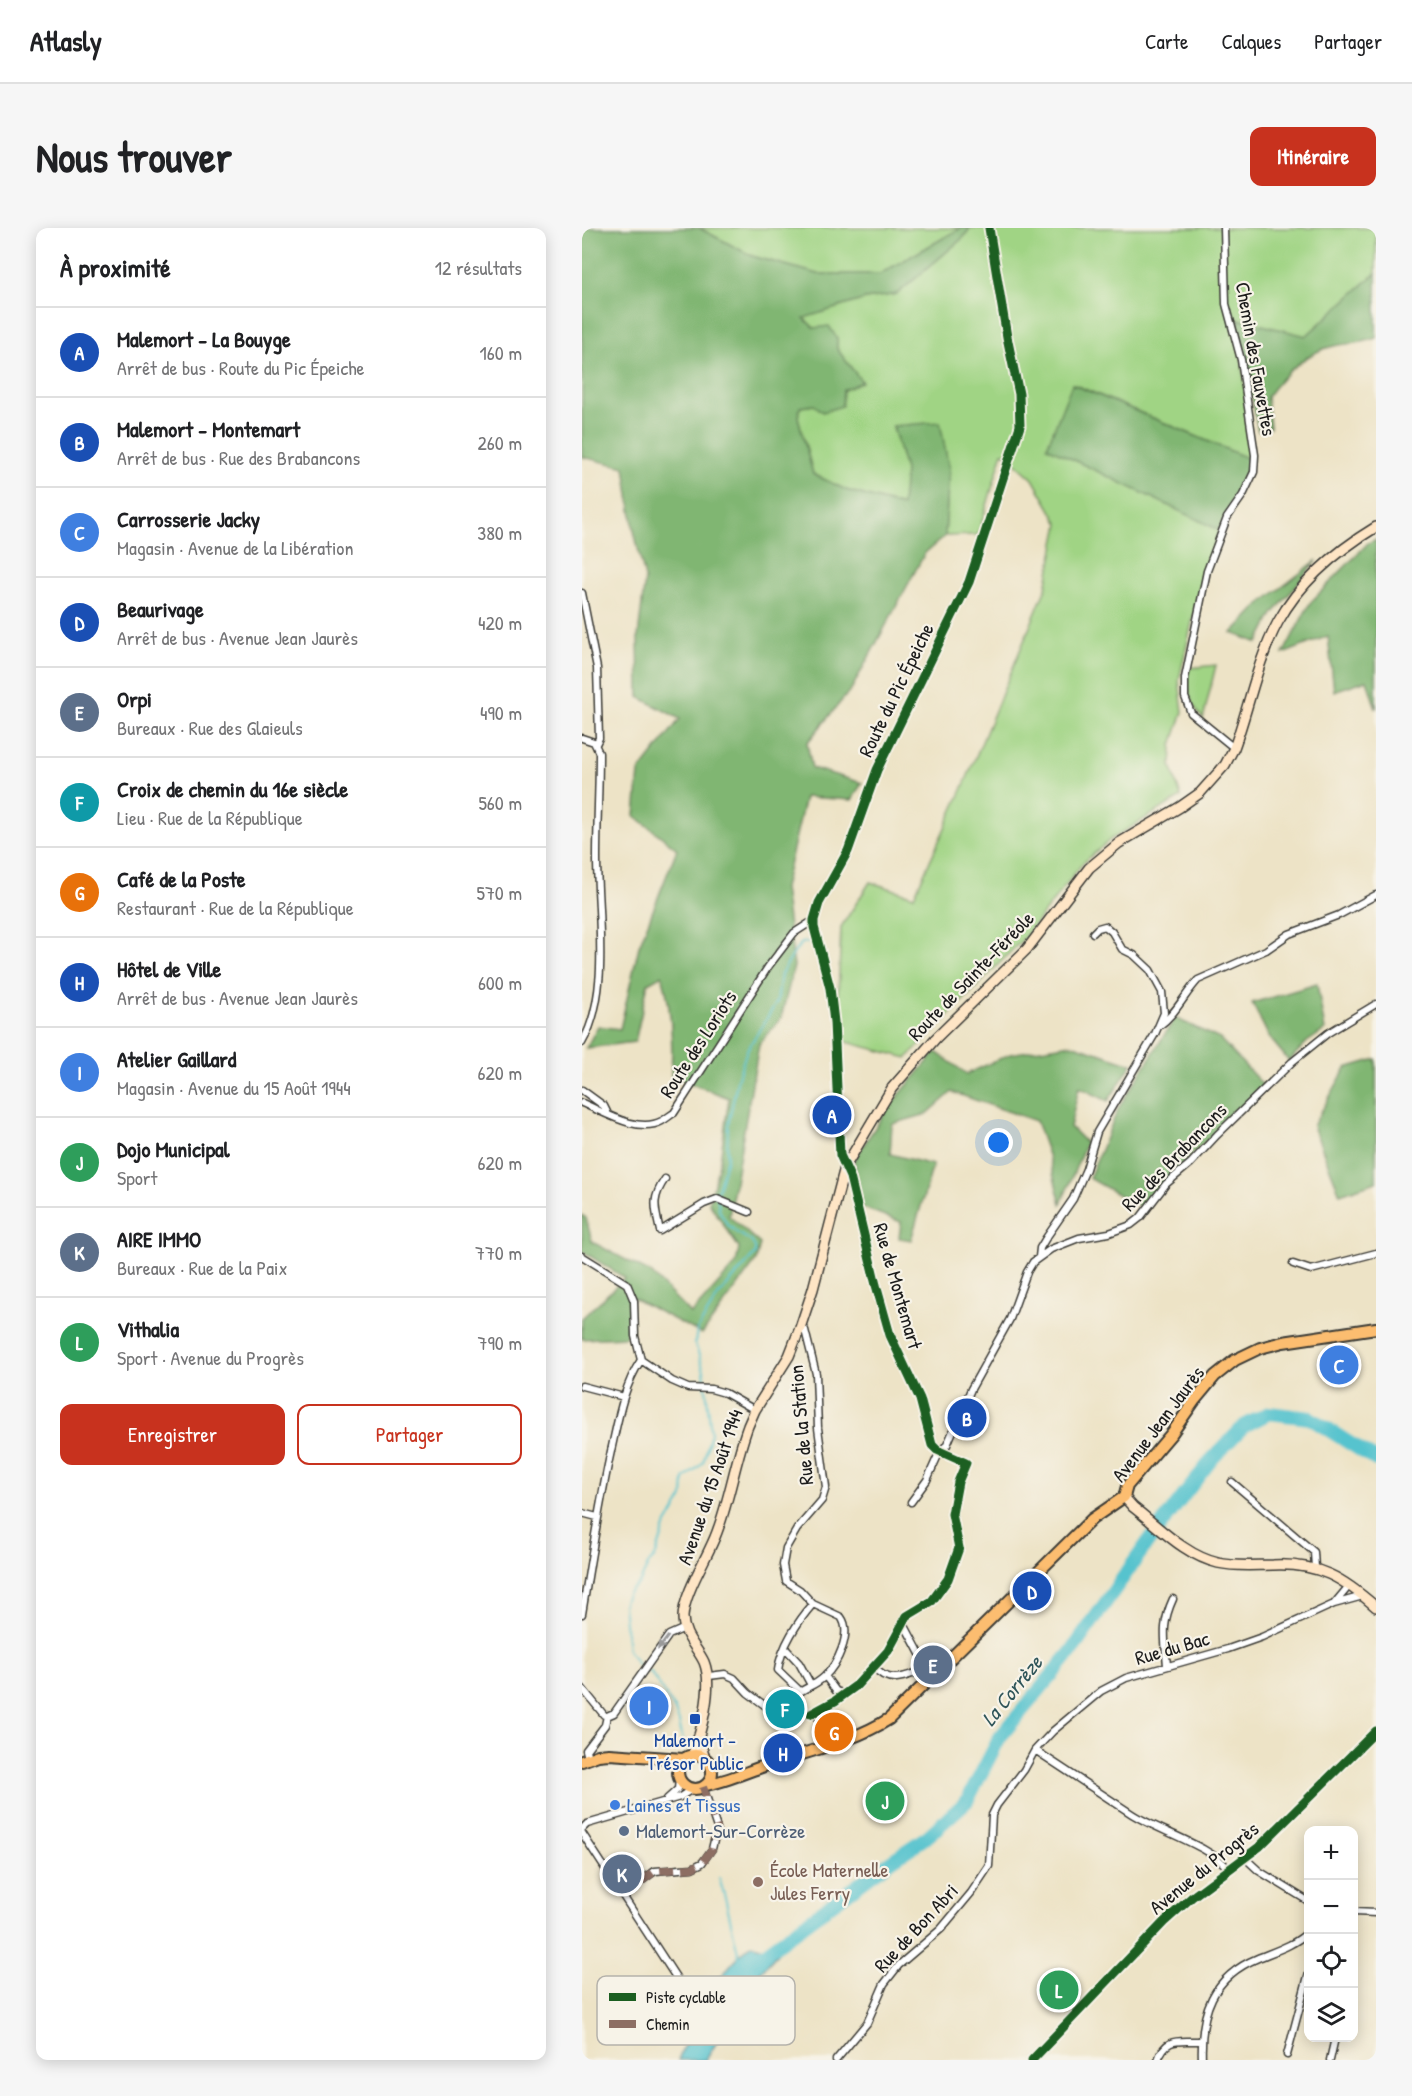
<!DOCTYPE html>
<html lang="fr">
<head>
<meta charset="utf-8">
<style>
	:root { --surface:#fff; --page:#f6f6f6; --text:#202124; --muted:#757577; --line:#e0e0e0; --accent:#c8321e }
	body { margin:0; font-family:"Patrick Hand",sans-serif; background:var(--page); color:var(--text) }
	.controls { position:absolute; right:18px; bottom:18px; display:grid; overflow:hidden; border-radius:12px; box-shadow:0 3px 15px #0003 }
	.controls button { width:54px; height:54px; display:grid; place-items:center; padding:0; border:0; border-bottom:2px solid var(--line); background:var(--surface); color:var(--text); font:30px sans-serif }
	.you { position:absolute; left:417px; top:915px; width:21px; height:21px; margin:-15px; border:4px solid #fff; border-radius:50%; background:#1a73e8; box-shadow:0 0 0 9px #1a73e833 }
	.badge { display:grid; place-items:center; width:39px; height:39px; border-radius:50%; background:var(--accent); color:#fff; font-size:20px; font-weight:700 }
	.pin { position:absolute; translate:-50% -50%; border:3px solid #fff; box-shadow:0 2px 6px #0006 }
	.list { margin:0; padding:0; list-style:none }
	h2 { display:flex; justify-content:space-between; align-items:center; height:78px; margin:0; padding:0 24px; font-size:26px }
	h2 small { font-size:20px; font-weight:400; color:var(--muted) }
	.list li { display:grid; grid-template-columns:39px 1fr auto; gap:18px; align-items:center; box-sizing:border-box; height:90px; padding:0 24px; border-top:2px solid var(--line) }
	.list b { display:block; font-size:22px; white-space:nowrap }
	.list p { margin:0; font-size:20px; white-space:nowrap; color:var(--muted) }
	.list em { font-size:20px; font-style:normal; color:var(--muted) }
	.actions { display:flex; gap:12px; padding:18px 24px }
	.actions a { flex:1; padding:14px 0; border:2px solid var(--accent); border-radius:12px; text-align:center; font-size:21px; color:var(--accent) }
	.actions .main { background:var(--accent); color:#fff }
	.icon { flex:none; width:33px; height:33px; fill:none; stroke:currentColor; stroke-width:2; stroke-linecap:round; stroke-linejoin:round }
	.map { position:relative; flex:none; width:794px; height:1832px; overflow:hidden; border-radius:12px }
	header { display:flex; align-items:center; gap:36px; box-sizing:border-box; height:84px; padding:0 30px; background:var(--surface); border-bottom:2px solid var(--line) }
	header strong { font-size:28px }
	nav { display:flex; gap:33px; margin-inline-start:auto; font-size:21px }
	.intro { display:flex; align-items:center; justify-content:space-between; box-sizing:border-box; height:144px; padding:0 36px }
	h1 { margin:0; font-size:42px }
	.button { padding:15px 27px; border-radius:12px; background:var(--accent); color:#fff; font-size:21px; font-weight:700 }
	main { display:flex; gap:36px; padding:0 36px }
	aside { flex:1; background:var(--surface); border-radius:12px; box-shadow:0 3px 15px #0003 }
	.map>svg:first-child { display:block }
	.green { fill:#a0d484; stroke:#5e7850; stroke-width:1.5 }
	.forest { fill:#80b672; stroke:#4e6947; stroke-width:1.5 }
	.water { fill:#56c3ce; stroke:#397075; stroke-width:1.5 }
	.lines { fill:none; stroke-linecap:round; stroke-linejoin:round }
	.stream { stroke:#56c3ce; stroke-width:2 }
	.river { stroke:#56c3ce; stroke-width:14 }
	.minor-casing { stroke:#3b3a36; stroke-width:9 }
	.tertiary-casing { stroke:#3b3a36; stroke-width:11 }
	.secondary-casing { stroke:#3b3a36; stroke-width:12 }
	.primary-casing { stroke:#3b3a36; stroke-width:14 }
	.minor { stroke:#fff; stroke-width:6 }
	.tertiary { stroke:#fff; stroke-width:8 }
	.secondary { stroke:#fee5c5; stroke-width:9 }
	.primary { stroke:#fcbd6f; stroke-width:10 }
	.quiet { stroke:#8d6e63; stroke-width:8; stroke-dasharray:15 8; stroke-linecap:butt }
	.cycleway-casing { stroke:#f7f3e8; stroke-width:13 }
	.cycleway { stroke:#1b5e20; stroke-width:9 }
	.oneway { fill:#999 }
	.transit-dot { fill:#1a4fb4; stroke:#f7f3e8; stroke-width:2 }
	.shop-dot { fill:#3f7fe0; stroke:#f7f3e8; stroke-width:2 }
	.service-dot { fill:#5c6f8a; stroke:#f7f3e8; stroke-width:2 }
	.education-dot { fill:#8d6e63; stroke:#f7f3e8; stroke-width:2 }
	.labels { text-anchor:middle; stroke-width:4.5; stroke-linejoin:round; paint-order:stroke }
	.street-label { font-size:20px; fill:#1c1c1c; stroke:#f7f3e8 }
	.transit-label { font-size:20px; fill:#164399; stroke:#f7f3e8 }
	.shop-label { font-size:20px; fill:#366cbe; stroke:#f7f3e8; text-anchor:start }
	.service-label { font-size:20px; fill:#4e5e75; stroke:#f7f3e8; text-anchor:start }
	.education-label { font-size:20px; fill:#785e54; stroke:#f7f3e8; text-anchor:start }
	.water-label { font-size:21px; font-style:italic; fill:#30565a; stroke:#f7f3e8 }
	.key { fill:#f7f3e8; stroke:#b5b2ab; stroke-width:1.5 }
	.key-label { font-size:16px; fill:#1c1c1c }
</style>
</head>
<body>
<header>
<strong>Atlasly</strong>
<nav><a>Carte</a><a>Calques</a><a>Partager</a></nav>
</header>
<div class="intro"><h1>Nous trouver</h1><a class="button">Itinéraire</a></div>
<main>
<aside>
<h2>À proximité<small>12 résultats</small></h2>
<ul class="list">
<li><span class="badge" style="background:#1a4fb4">A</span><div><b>Malemort - La Bouyge</b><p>Arrêt de bus · Route du Pic Épeiche</p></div><em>160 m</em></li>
<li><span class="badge" style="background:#1a4fb4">B</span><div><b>Malemort - Montemart</b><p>Arrêt de bus · Rue des Brabancons</p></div><em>260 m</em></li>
<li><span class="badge" style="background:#3f7fe0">C</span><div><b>Carrosserie Jacky</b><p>Magasin · Avenue de la Libération</p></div><em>380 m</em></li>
<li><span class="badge" style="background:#1a4fb4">D</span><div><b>Beaurivage</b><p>Arrêt de bus · Avenue Jean Jaurès</p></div><em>420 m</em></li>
<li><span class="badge" style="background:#5c6f8a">E</span><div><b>Orpi</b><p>Bureaux · Rue des Glaieuls</p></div><em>490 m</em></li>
<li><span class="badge" style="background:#0f9aa8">F</span><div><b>Croix de chemin du 16e siècle</b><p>Lieu · Rue de la République</p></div><em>560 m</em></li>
<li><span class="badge" style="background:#e8710a">G</span><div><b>Café de la Poste</b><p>Restaurant · Rue de la République</p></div><em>570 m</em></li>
<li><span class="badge" style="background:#1a4fb4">H</span><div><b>Hôtel de Ville</b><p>Arrêt de bus · Avenue Jean Jaurès</p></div><em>600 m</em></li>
<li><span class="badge" style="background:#3f7fe0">I</span><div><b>Atelier Gaillard</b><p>Magasin · Avenue du 15 Août 1944</p></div><em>620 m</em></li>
<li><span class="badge" style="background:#2e9e5b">J</span><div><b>Dojo Municipal</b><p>Sport</p></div><em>620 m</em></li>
<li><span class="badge" style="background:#5c6f8a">K</span><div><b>AIRE IMMO</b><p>Bureaux · Rue de la Paix</p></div><em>770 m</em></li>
<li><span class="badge" style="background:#2e9e5b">L</span><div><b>Vithalia</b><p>Sport · Avenue du Progrès</p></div><em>790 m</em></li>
</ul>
<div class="actions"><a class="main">Enregistrer</a><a>Partager</a></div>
</aside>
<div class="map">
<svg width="794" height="1832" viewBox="0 0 794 1832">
	<rect width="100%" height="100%" fill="#f7f3e8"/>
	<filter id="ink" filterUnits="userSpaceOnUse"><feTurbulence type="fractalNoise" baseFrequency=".0167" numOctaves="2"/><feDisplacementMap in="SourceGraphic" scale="12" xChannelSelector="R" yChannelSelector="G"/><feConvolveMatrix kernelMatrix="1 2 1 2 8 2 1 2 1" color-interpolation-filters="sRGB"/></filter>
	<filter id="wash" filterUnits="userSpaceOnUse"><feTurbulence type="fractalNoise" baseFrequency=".008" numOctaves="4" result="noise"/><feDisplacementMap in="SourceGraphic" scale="24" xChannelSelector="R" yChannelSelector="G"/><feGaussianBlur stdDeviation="1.35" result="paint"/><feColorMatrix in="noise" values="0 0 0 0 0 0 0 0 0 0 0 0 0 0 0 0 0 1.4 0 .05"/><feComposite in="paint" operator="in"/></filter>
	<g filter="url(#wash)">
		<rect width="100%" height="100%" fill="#ede3c6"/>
		<path class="green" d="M117,0H379L298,46H236L170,28Z
			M388,0H794V45L724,108L656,91L670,232L491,156L465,219L637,302L618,359L597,452L601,484L590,517L589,538L599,569L529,611L500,636L443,709L325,830L261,813L256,768L259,699L288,654L332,668L380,562L464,360L477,296L451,251L421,224L396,307L363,308L367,241L311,199L323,242L321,278L264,262L231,246L216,189L218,179L232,177L279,154L255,121V110L232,100L221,90L283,71L315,66L382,9Z
			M634,437L621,491C607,474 604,461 607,440Z"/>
		<path class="forest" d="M0,0H117L170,28L236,46H298L379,0H388L382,9L315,66L283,71L222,90L232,100L247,98L255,110V121L280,154L261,162L260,178L241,184L232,177L218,179L216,189L231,246L264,262L320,278L323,242L311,198L358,194L367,241L363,308L343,325L270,460L225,515L230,540L280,555L270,572L223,569L202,660L212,738L199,790L177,816L147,988L178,1016L174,1033L120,1106L49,1069L44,1109L0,1111V1090L43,1050L0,1023V987L4,990L10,1014L69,1045L109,1086L154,1036L157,1020L127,975L138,932L147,870L89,848C91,814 90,780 80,747L66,755L53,814L4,820L16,798L38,801L57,718L95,621L53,588L57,544L98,491L57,469L56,409L63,350L52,303L43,239L0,229Z
			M794,45V110C779,116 768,115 752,118C726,123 700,147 685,169L688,200L676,203L656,91L724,108Z
			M490,156L670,232L637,302L465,219Z
			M794,311V481L785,452L752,463L746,408L701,426L728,375L786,315Z
			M735,332L691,386L676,415L650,405L678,376Z
			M735,756L743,802L725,814L707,833L687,809L670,775Z
			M593,790L638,811L682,858L582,953L560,980L507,950L537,879Z
			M489,816L550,836L526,873L497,859L488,899L504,915L479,976L466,927L454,893L370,864L345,886L310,896L308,926L351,937L329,1012L317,1010L319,994L279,979L272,932L305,881L354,824L385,846L428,826Z
			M794,831V954L758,966L731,898L764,840Z"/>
		<path class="water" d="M170,1716L196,1725L173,1750L124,1832H96C113,1790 134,1745 170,1716Z"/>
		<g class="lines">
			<path class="stream" d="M103,1522L97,1494L93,1482L69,1445L55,1436L46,1422L41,1377L45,1366L58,1354L66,1337L74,1327L83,1299L101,1269L102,1251L121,1235L129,1205L122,1143L113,1115L115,1102L136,1068L173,1026V1019L169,1013L154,1004L145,996L137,982L135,965L145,930L146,897L156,849L165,822L195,774L199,746L216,719L220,715L228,714
				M137,1650L144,1673L157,1729"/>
			<path class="river" d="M174,1732L303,1637L346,1608L385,1573L418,1509L489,1424L566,1314L630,1231L662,1198L687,1185L728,1190L794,1232"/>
		</g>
	</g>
	<g filter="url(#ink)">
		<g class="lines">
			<g class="minor-casing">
				<path id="minor" d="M642,0L644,76L659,132L673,227L672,244L661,267L645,290L625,343L603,450V469L609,485L652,520
					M0,365L15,440L17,510L14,516
					M0,510L12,514L17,525C17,560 15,595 15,630C15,686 29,765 0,815
					M577,798C594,786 602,767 616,752L684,722L707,706L757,687L794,667
					M0,862L22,878L25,884
					M0,875C22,884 56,906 80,893C84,891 88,887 92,885L186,739L212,705L232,692
					M83,951C69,971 73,980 78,1003L122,976L135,971L167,984
					M0,1028L45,1056L52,1073L53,1108L59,1132L90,1153L106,1160L129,1161L143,1165L173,1182
					M457,1029L458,1020L464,1010L491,971L504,941L515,904L573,806L582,785L580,764L568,742L552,727L540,721L530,704L523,698L516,700L511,705
					M711,1036L729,1042L794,1025
					M0,1158L42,1169
					M650,1254L732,1324L733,1340
					M329,1274L345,1252L358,1223L365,1217L389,1161L428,1091L445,1044L451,1034L469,1021L497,1010L527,1005L549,997L558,990L584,956L609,935L635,907L710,834L746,805L794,776
					M0,1285L15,1289
					M767,1358L752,1376L781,1368
					M0,1386C9,1331 17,1277 29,1223C36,1192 41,1159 59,1132
					M321,1394L351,1450
					M203,1420L217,1435L229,1457
					M585,1438C583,1410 579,1397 591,1371
					M292,1439C306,1458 327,1448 345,1440
					M127,1448L143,1446L152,1450L166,1465L189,1482L229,1486L268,1503L270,1509
					M243,1448L254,1463L264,1466
					M0,1460L22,1487L25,1488
					M218,1463L196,1442C199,1419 216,1393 231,1376
					M207,1484C212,1458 226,1464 242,1449C255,1437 271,1405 259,1389L231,1376L218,1362L204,1353L201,1337L204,1320L215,1301L240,1272L244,1259L236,1200L234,1146L223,1102L218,1100
					M229,1486L253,1473L275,1457L306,1423L325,1388L350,1373L366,1351L377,1320L370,1286L376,1254L384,1235L355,1222L350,1217L338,1171L308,1107L294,1057L268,949L258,927L252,794L248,760L232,699V692L237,675L266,623L295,542L387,354L438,198L437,166L425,109L407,0
					M453,1522C486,1544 518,1565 550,1586C575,1602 631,1619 646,1641
					M6,1530L4,1522L23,1497L25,1488L32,1485L87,1407L103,1400
					M85,1571L96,1561L97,1551
					M0,1601L5,1596L98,1569L110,1561
					M0,1605L116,1783
					M663,1630L677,1643L726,1673
					M40,1667L73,1643L110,1640L120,1635L130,1621L135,1600L121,1559
					M772,1684L794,1685
					M705,1827L726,1748
					M254,1832L285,1795L302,1756L317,1737L359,1701L389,1665L407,1638L410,1587L415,1577L442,1542L453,1522L471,1503L519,1463L544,1450L646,1421L680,1409L752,1376
					M576,1832C584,1808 597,1814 619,1813
					M620,1832C618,1784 630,1749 676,1730C693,1723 713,1717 726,1704
					M748,1832L753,1810"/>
			</g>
			<g class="tertiary-casing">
				<path id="tertiary" d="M450,1832L582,1694L610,1669L677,1619L794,1503"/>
			</g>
			<g class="secondary-casing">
				<path id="secondary" d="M542,1269L551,1279C577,1299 604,1328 636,1335C654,1339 673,1337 691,1337C737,1335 761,1350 794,1379
					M117,1510L123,1531
					M110,1528C119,1505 132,1458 122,1434C115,1419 101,1408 101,1389C102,1364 126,1329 135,1304C148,1270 153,1233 166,1198L173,1182L207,1128L218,1100L231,1061L263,939L310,860L354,810L445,721L507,640L537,615L598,579L618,565L643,537L652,520C667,479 675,433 696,394C718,354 756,322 794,299"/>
			</g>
			<g class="primary-casing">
				<path id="primary" d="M96 1544a17 17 0 1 1 34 0a17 17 0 1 1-34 0Z
					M0,1533L16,1527L27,1526L102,1531
					M124,1557C145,1553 164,1544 185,1537C226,1523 271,1514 307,1491L510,1291L542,1269L545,1258L590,1205L613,1172L633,1148L653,1132L678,1120L701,1114L794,1100"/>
			</g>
			<use href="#minor" class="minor"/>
			<use href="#tertiary" class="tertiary"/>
			<use href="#secondary" class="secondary"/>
			<use href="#primary" class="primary"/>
			<path class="quiet" d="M40,1667L73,1643L110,1640L120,1635L130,1621L135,1600L121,1559"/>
			<g class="cycleway-casing">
				<path id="cycleway" d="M229,1486L253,1473L275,1457L306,1423L325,1388L350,1373L366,1351L377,1320L370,1286L376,1254L384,1235L355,1222L350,1217L338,1171L308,1107L294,1057L268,949L258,927L252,794L248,760L232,699V692L237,675L266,623L295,542L387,354L438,198L437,166L425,109L407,0
					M450,1832L582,1694L610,1669L677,1619L794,1503"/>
			</g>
			<use href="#cycleway" class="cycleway"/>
		</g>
		<defs><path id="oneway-solid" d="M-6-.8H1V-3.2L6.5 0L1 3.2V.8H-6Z" transform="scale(1.5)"/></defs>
		<use class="oneway" href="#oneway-solid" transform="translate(81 1415) rotate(127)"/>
	</g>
	<rect class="transit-dot" x="107" y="1485" width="12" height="12" rx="3"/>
	<circle class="shop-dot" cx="33" cy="1577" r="6"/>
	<circle class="service-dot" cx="42" cy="1603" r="6"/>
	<circle class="education-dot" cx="176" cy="1654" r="6"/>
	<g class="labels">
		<g class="street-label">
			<text transform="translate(674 131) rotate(80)" y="7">Chemin des Fauvettes</text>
			<text transform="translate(314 462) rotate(-64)" y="7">Route du Pic Épeiche</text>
			<text transform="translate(389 748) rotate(-46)" y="7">Route de Sainte-Féréole</text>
			<text transform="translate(116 816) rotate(-57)" y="7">Route des Loriots</text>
			<text transform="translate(592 929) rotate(-46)" y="7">Rue des Brabancons</text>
			<text transform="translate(316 1058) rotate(74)" y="7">Rue de Montemart</text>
			<text transform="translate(576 1196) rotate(-53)" y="7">Avenue Jean Jaurès</text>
			<text transform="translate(219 1197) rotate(-95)" y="7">Rue de la Station</text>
			<text transform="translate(128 1259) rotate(-71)" y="7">Avenue du 15 Août 1944</text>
			<text transform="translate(590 1420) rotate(-16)" y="7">Rue du Bac</text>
			<text transform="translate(622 1640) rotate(-39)" y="7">Avenue du Progrès</text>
			<text transform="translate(334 1700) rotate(-47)" y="7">Rue de Bon Abri</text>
		</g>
		<g class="transit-label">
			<text x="113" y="1519">Malemort -<tspan x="113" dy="23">Trésor Public</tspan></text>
		</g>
		<g class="shop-label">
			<text x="45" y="1584">Laines et Tissus</text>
		</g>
		<g class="service-label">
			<text x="54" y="1610">Malemort-Sur-Corrèze</text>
		</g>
		<g class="education-label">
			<text x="188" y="1649">École Maternelle<tspan x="188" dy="23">Jules Ferry</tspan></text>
		</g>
		<g class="water-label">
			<text transform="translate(430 1463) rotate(-51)" y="7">La Corrèze</text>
		</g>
	</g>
	<rect x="15" y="1748" width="198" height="69" rx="9" class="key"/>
	<rect x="27" y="1765" width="27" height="8" fill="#1b5e20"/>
	<rect x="27" y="1792" width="27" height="8" fill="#8d6e63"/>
	<g class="key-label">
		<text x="64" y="1775">Piste cyclable</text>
		<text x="64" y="1802">Chemin</text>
	</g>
</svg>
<div class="controls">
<button>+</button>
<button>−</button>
<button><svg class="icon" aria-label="locate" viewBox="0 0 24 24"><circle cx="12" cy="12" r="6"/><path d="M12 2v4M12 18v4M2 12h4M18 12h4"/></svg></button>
<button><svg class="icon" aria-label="layers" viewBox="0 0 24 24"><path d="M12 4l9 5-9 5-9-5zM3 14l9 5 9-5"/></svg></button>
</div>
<div class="you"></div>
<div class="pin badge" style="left:250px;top:887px;background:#1a4fb4">A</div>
<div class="pin badge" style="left:385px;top:1190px;background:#1a4fb4">B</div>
<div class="pin badge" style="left:757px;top:1137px;background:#3f7fe0">C</div>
<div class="pin badge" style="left:450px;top:1363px;background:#1a4fb4">D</div>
<div class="pin badge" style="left:351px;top:1437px;background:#5c6f8a">E</div>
<div class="pin badge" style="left:203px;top:1481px;background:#0f9aa8">F</div>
<div class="pin badge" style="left:252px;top:1504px;background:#e8710a">G</div>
<div class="pin badge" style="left:201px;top:1525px;background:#1a4fb4">H</div>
<div class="pin badge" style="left:67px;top:1478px;background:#3f7fe0">I</div>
<div class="pin badge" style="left:303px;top:1573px;background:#2e9e5b">J</div>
<div class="pin badge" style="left:40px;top:1646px;background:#5c6f8a">K</div>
<div class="pin badge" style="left:477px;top:1762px;background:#2e9e5b">L</div>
</div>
</main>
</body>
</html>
